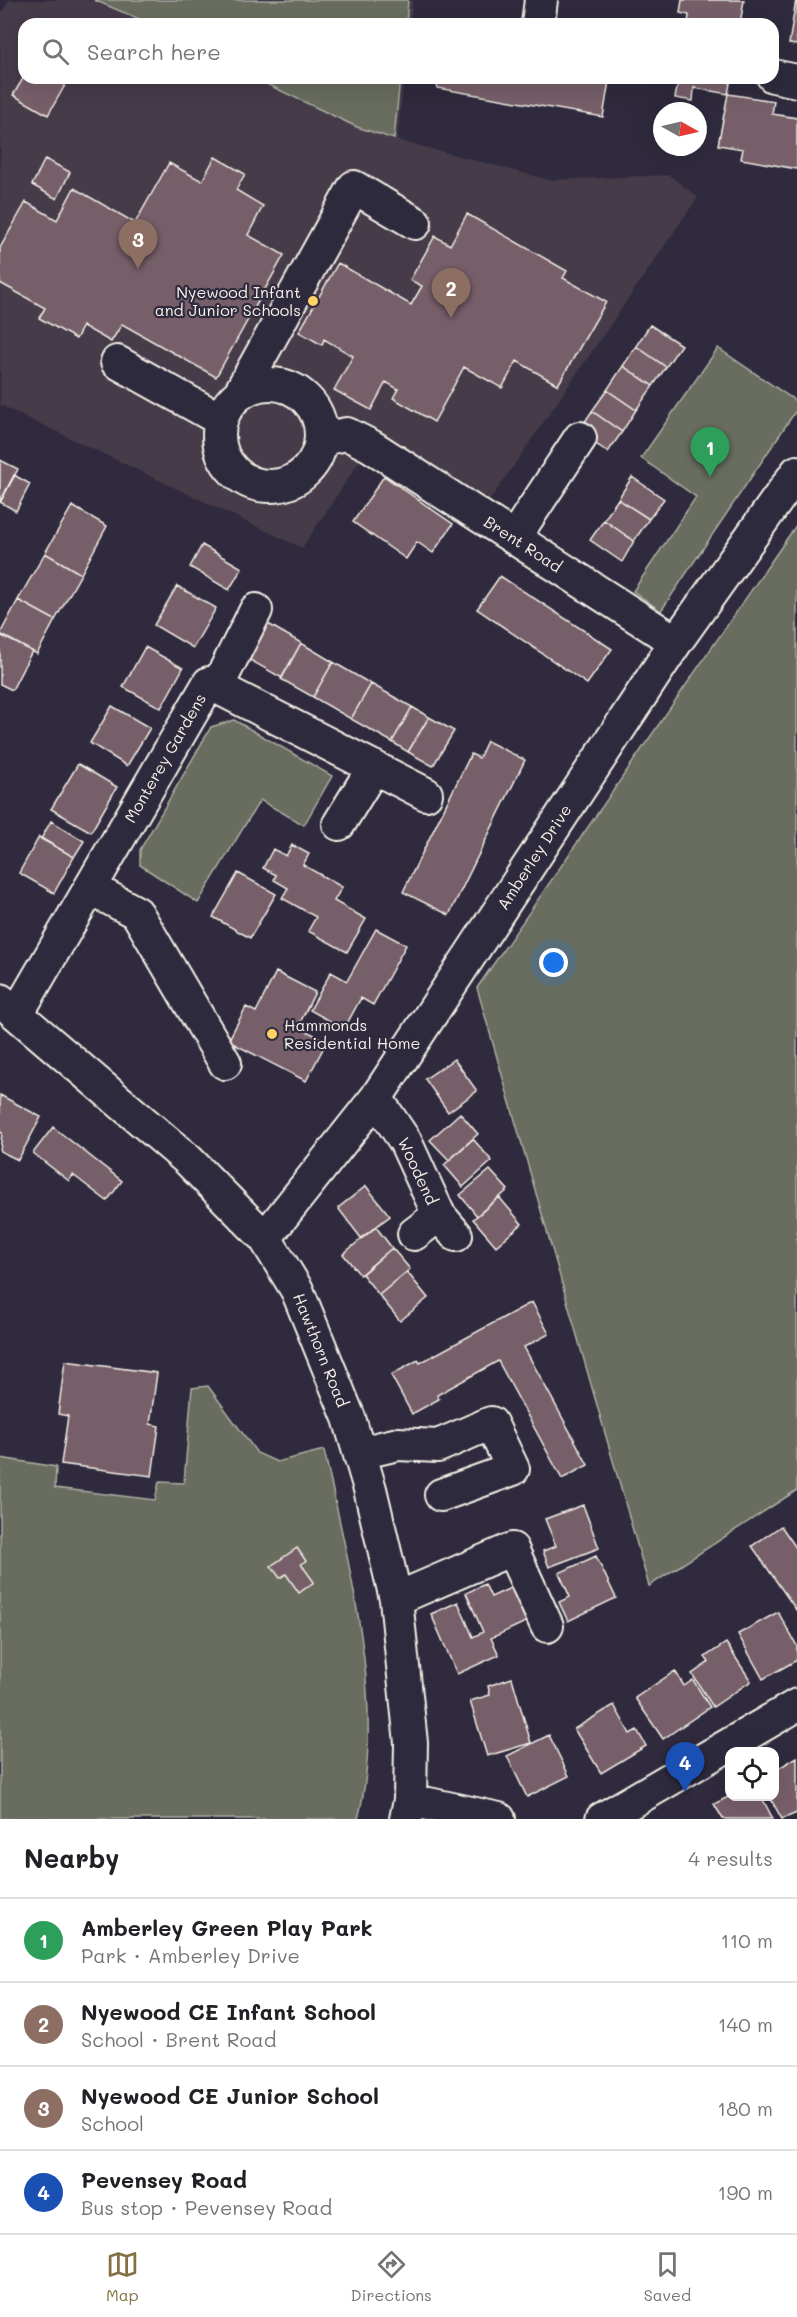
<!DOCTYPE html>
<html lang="en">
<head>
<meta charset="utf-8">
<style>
	:root { --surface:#fff; --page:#f6f6f6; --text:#202124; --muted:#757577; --line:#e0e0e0; --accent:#847042 }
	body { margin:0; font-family:Mali,sans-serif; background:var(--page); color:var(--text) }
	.controls { position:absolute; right:18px; bottom:18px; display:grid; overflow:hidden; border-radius:12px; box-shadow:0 6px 24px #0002 }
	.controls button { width:54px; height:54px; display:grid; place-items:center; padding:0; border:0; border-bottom:2px solid var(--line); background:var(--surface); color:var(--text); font:30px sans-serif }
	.compass { position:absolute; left:653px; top:102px; width:54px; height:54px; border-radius:50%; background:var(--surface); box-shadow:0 6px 24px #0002; rotate:98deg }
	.you { position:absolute; left:554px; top:963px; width:21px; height:21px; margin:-15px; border:4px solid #fff; border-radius:50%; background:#1a73e8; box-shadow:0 0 0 9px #1a73e833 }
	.badge { display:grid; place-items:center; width:39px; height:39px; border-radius:50%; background:var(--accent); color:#fff; font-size:20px; font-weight:700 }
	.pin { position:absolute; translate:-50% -50px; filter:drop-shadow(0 2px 3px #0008) }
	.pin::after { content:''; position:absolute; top:32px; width:21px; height:18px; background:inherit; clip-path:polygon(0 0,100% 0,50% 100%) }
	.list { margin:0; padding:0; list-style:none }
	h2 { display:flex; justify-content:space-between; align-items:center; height:78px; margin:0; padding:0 24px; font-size:26px }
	h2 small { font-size:20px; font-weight:400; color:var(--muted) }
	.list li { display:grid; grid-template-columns:39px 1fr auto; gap:18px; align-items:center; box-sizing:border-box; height:84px; padding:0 24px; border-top:2px solid var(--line) }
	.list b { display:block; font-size:22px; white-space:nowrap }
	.list p { margin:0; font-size:20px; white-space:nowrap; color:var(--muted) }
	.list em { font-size:20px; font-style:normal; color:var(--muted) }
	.icon { flex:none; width:33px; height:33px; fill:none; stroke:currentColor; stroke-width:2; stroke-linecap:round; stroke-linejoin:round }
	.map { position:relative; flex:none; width:797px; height:1819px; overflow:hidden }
	.search { position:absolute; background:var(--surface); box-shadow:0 6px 24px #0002; left:18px; right:18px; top:18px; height:66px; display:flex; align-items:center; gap:15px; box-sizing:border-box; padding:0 21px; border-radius:18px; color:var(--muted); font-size:22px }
	.sheet { height:414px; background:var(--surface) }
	nav { display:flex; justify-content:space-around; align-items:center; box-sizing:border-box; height:84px; border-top:2px solid var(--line); background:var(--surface); font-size:16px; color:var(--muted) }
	nav a { display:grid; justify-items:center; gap:3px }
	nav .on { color:var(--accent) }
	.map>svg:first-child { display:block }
	.built { fill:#453a4a }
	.green { fill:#676d5f; stroke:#aeafa4; stroke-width:1.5 }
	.building { fill:#775f6a; stroke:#f4f1e8; stroke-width:1.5 }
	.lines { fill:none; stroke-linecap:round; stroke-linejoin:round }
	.minor-casing { stroke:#f4f1e8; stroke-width:36 }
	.minor { stroke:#2f2a3d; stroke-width:32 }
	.poi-dot { fill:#ffd166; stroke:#2f2a3d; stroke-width:2 }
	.labels { text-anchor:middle; stroke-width:4.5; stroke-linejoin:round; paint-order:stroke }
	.poi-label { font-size:16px; fill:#f4f1e8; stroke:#2f2a3d; text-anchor:end }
	.street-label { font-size:16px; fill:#f4f1e8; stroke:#2f2a3d }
</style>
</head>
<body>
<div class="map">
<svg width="797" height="1819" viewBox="0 0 797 1819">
	<rect width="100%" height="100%" fill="#2f2a3d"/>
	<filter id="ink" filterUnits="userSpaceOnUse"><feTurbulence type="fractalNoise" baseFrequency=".0167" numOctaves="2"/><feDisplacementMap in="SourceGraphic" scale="12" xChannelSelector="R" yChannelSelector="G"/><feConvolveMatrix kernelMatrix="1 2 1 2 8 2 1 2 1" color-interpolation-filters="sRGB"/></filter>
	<g filter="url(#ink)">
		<path class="built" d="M9,0H413L410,24H24V78H404L397,140L550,180L669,175L698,197L473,525L365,453L302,548L0,405V16Z"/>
		<path class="green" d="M94,0H408L406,24H151Z
			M254,78H400L394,139L357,127Z
			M718,348L797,402V409L661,611L633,591L696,497L641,458Z
			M797,524V1490L649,1586L477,988Z
			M234,720L332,776L304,825L260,800L198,903L140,865V850L211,727Z
			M208,1386L257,1453L277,1462L324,1450C348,1563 387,1705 358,1819H0V1458L56,1467L55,1488L155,1500L159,1482L184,1483L192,1388Z"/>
		<path class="building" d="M682,0H744L740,24H688L689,15L680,13Z
			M796,0H797V45L789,44Z
			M24,77L69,78L48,115L13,95Z
			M438,78H594L609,81L603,117L437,88Z
			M679,78H731L728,94L694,88L693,101L675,98Z
			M728,94L774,101L772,114L797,118V169L741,159L743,149L718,145Z
			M215,157L245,174L236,190L263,206L248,235L284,255L216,377L122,324L111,342L83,326L76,339L39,318L45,308L0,283V248L26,202L57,220L74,188L135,223L169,163L202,181Z
			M45,159L70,172L57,199L32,185Z
			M467,214L567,271L563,278L606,302L558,385L517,361L502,388L464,367L434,422L393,398L398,389L386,382L371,410L334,390L353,356L324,339L322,345L299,332L338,263L411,305L422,286L410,280L435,236L450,245Z
			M650,325L681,345L666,367L636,346Z
			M636,346L666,367L653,386L623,366Z
			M623,366L653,386L636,410L607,390Z
			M607,390L636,410L622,432L592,411Z
			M592,411L622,432L608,452L578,432Z
			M0,460L18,469L0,503Z
			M14,475L30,484L16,511L0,502Z
			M384,476L453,524L433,553L417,542L406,559L353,522Z
			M632,477L664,499L649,519L618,499Z
			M618,499L649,519L634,541L604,520Z
			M72,506L107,526L81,574L45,553Z
			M604,520L634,541L622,562L590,540Z
			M202,545L242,568L229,590L190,567Z
			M45,553L81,574L55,620L18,600Z
			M500,576L612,649L587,684L477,609Z
			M177,586L216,608L193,648L154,625Z
			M18,600L55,620L37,654L0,634Z
			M263,621L301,643L282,678L243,656Z
			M0,635L32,651L12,690L0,684Z
			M301,643L333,662L313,697L281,679Z
			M145,647L183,668L161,708L123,687Z
			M333,662L371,684L351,719L313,697Z
			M371,684L412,707L392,742L351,719Z
			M112,706L150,728L127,766L90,743Z
			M412,707L429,717L408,752L392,742Z
			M429,717L454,731L433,766L408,752Z
			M487,741L525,760L449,915L403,892L471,754L479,758Z
			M78,764L117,787L91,832L51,809Z
			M51,821L84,841L74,857L41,839Z
			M39,837L74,857L54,893L19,873Z
			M292,845L309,854L303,865L342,887L334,901L366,919L347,952L308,931L316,917L282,898L288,888L274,880L276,875L263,868L273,849L286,856Z
			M238,873L276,894L250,938L213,917Z
			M376,929L406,945L373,1005L361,998L344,1029L310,1010L331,972L347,981Z
			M276,972L315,992L298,1027L327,1041L306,1081L228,1041L246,1007L256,1012Z
			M454,1059L477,1091L448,1112L425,1079Z
			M0,1095L41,1117L18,1160L0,1151L2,1133L0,1132Z
			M460,1113L478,1134L449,1160L430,1140Z
			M53,1127L122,1181L107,1201L73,1175L69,1181L33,1153Z
			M473,1139L492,1161L463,1187L444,1165Z
			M490,1170L508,1190L477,1216L460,1195Z
			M366,1186L390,1216L361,1238L338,1208Z
			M499,1197L522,1224L496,1246L473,1219Z
			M376,1227L392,1248L360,1275L343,1254Z
			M392,1248L410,1269L379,1295L362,1274Z
			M407,1272L428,1298L400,1321L379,1295Z
			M532,1302L549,1334L524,1347L588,1465L562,1479L498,1361L437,1395L439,1399L412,1414L391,1375L418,1360L420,1363Z
			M65,1361L157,1373L150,1424L159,1426L152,1476L61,1464L68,1416L58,1414Z
			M583,1505L599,1548L549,1567L543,1551L556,1546L545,1519Z
			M781,1526L797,1549V1611L752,1546Z
			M297,1548L306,1561L301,1564L314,1582L299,1593L286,1574L280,1578L271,1566Z
			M596,1556L616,1598L568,1621L559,1602L570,1597L559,1573Z
			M485,1584L491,1597L515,1586L530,1620L491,1638L499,1655L457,1674L431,1614L458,1602L473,1637L483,1632L466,1593Z
			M778,1612L797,1646V1660L763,1679L738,1634Z
			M726,1643L751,1681L713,1707L692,1674L709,1662L705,1657Z
			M675,1671L684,1686L693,1680L710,1707L663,1739L635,1698Z
			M512,1678L531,1743L487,1756L470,1701L490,1695L488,1686Z
			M614,1705L630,1734L637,1730L646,1746L601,1773L574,1729Z
			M549,1735L569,1776L527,1797L507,1756Z
			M797,1757V1813L782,1819L769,1796H774V1771Z
			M730,1796H761L773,1819H723L714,1804Z"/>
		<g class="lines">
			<g class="minor-casing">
				<path id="minor" d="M538,24L541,0
					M773,76L797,81
					M117,362L221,420
					M219 435a51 51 0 1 1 102 0a51 51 0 1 1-102 0Z
					M240,393L354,187L415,223
					M321,439L347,434L371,446L676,642
					M514,538L580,438
					M217,687L256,610
					M339,824L374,767
					M90,888L137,913L225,1063
					M0,1000L188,1160L265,1238L297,1290L349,1418L370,1489L396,1599L411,1743L410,1800L406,1819
					M17,1014L209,683L426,794
					M376,1098L405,1141L439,1215L456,1235
					M414,1234L439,1215
					M265,1238L376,1098L676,642L797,472
					M360,1453L398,1444L438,1446L491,1423L513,1469L441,1495
					M396,1599L512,1549L547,1626
					M410,1800L499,1819
					M602,1819L797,1705"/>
			</g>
			<use href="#minor" class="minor"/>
		</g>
	</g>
	<g class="poi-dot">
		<circle cx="313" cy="301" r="6"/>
		<circle cx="272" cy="1034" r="6"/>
	</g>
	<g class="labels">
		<g class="poi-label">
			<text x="301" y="298">Nyewood Infant<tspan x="301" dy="18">and Junior Schools</tspan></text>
			<text x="284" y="1031" text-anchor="start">Hammonds<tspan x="284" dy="18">Residential Home</tspan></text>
		</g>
		<g class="street-label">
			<text transform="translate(523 544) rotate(33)" y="6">Brent Road</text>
			<text transform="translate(165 758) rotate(-60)" y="6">Monterey Gardens</text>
			<text transform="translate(534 857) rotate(-57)" y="6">Amberley Drive</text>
			<text transform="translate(418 1171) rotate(65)" y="6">Woodend</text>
			<text transform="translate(321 1350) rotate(68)" y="6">Hawthorn Road</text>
		</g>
	</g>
</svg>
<div class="controls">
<button><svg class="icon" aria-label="locate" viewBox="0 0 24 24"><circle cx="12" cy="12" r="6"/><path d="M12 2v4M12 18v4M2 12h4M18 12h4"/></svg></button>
</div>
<svg class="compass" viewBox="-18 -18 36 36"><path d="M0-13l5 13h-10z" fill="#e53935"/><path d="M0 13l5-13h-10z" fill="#757577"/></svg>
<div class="you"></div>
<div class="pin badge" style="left:710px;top:477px;background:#2e9e5b">1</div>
<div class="pin badge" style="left:451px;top:318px;background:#8d6e63">2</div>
<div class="pin badge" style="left:138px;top:269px;background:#8d6e63">3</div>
<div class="pin badge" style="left:685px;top:1792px;background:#1a4fb4">4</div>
<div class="search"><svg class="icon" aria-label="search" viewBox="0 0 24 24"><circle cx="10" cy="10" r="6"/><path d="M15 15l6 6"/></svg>Search here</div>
</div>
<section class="sheet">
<h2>Nearby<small>4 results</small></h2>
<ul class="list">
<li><span class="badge" style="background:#2e9e5b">1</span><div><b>Amberley Green Play Park</b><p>Park · Amberley Drive</p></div><em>110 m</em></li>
<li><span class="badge" style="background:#8d6e63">2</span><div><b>Nyewood CE Infant School</b><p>School · Brent Road</p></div><em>140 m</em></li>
<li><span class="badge" style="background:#8d6e63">3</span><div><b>Nyewood CE Junior School</b><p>School</p></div><em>180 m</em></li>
<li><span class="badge" style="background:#1a4fb4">4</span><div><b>Pevensey Road</b><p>Bus stop · Pevensey Road</p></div><em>190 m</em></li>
</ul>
</section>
<nav>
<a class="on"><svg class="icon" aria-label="map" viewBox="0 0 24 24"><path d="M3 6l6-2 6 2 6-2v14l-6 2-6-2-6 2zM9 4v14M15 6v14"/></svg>Map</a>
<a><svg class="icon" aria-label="directions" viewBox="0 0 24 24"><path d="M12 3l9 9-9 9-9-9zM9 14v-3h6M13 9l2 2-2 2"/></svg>Directions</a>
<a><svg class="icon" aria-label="saved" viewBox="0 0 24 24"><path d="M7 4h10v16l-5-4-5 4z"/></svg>Saved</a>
</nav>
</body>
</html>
